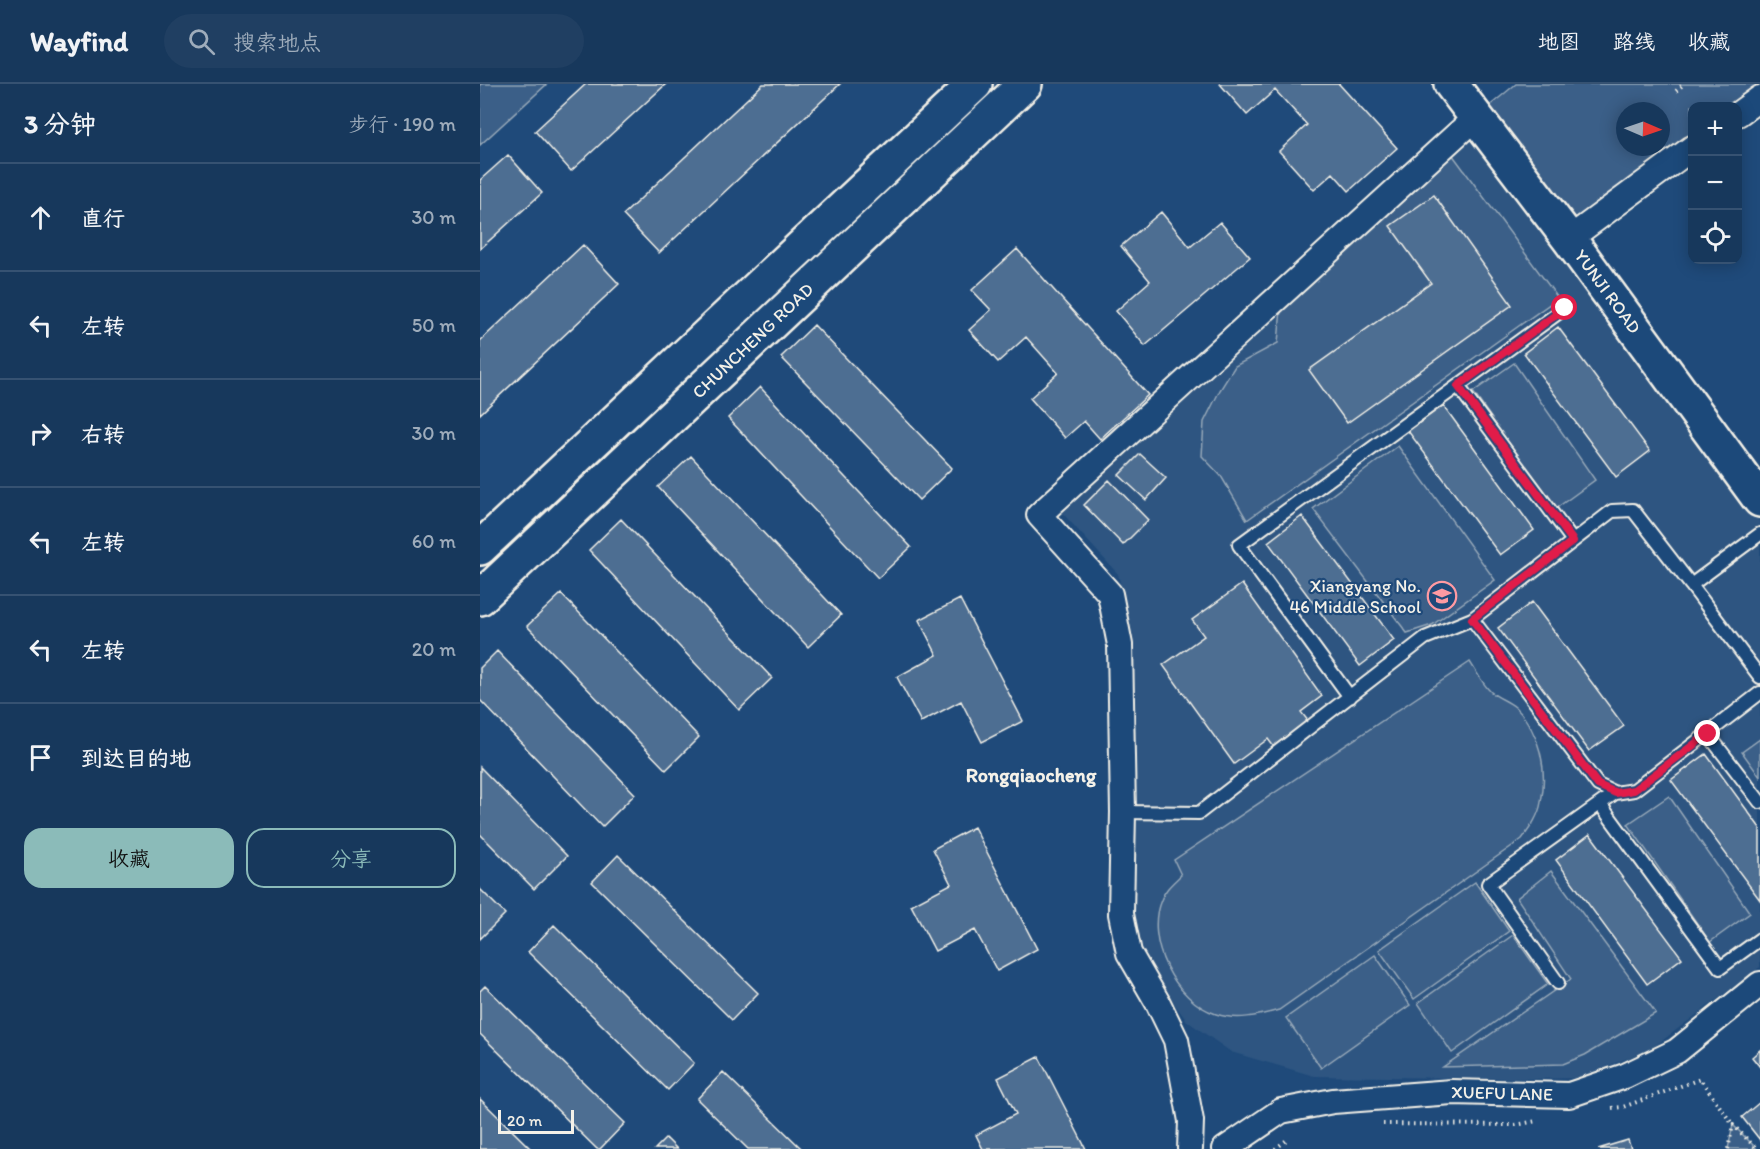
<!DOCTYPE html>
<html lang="zh">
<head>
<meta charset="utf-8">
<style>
	:root { --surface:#17385c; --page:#203f62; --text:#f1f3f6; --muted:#9eacbb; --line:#365272; --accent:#8bbbb9 }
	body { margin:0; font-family:Itim,"LXGW WenKai TC",sans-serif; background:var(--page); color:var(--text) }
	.controls { position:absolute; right:18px; top:18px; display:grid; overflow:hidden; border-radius:12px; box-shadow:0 3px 15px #0003 }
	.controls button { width:54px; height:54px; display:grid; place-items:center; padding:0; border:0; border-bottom:2px solid var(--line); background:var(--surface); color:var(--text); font:30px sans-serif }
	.compass { position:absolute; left:1136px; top:18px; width:54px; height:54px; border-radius:50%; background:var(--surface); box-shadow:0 3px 15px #0003; rotate:92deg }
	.scale { position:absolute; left:18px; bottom:15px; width:76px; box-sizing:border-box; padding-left:6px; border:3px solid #f4f1e8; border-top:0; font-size:16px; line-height:21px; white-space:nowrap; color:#f4f1e8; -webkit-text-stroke:4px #1f4a7a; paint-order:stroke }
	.stop { position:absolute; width:18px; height:18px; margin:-14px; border:4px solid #e11d48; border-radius:50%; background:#fff }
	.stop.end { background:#e11d48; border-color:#fff; box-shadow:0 2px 6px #0008 }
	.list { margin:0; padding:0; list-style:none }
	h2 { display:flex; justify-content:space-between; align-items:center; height:78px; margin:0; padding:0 24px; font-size:26px }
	h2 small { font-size:20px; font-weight:400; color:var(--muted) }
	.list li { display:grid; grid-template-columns:39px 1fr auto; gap:18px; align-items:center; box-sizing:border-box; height:108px; padding:0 24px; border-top:2px solid var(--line) }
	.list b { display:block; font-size:22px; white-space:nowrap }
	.list em { font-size:20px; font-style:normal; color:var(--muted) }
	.actions { display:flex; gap:12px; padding:18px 24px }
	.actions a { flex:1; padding:14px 0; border:2px solid var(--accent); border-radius:18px; text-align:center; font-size:21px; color:var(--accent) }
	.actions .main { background:var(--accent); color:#111 }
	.icon { flex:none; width:33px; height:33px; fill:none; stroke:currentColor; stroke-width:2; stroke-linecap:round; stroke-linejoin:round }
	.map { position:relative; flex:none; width:1280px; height:1065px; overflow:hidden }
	header { display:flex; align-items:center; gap:36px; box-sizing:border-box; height:84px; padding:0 30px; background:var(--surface); border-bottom:2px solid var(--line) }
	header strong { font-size:28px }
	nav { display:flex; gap:33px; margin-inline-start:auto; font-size:21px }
	.search { width:420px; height:54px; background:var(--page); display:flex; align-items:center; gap:15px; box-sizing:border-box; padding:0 21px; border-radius:33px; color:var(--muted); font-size:22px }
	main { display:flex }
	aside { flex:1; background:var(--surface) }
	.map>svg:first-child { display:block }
	.built { fill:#2d5581 }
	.green { fill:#3a5f88; stroke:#97a8b8; stroke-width:1.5; fill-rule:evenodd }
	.building { fill:#4d6e92; stroke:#f4f1e8; stroke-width:1.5 }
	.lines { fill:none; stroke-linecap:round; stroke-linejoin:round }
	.lane-casing { stroke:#f4f1e8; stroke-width:16 }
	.street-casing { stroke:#f4f1e8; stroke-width:28 }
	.secondary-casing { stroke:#f4f1e8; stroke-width:38 }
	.path { stroke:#f4f1e8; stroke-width:4; stroke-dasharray:1.5 4.5; stroke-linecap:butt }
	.lane { stroke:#1f4a7a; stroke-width:12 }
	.street { stroke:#1f4a7a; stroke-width:24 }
	.secondary { stroke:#1f4a7a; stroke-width:33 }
	.route { stroke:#e11d48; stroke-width:8 }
	.labels { text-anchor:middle; stroke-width:4.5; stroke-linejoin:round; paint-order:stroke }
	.street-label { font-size:18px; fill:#f4f1e8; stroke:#1f4a7a }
	.poi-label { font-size:18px; fill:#f4f1e8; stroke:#1f4a7a; text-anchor:end }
	.neighbourhood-label { font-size:20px; font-weight:bold; fill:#f4f1e8; stroke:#1f4a7a }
</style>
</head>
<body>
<header>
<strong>Wayfind</strong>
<div class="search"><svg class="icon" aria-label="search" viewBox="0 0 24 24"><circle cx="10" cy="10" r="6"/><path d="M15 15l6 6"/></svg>搜索地点</div>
<nav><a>地图</a><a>路线</a><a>收藏</a></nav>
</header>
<main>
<aside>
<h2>3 分钟<small>步行 · 190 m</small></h2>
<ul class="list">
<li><svg class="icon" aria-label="ahead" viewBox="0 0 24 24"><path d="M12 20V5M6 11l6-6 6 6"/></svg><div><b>直行</b></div><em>30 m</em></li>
<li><svg class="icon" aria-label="left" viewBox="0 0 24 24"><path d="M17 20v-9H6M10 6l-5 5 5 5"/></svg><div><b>左转</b></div><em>50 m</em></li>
<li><svg class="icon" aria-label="right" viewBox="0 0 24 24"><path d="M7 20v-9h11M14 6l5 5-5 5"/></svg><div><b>右转</b></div><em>30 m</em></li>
<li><svg class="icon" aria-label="left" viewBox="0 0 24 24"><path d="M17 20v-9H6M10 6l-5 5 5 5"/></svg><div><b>左转</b></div><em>60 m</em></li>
<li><svg class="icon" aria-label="left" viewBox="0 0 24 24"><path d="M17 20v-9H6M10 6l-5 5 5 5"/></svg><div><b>左转</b></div><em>20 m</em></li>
<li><svg class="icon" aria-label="arrive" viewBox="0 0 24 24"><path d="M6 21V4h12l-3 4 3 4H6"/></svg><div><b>到达目的地</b></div></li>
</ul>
<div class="actions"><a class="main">收藏</a><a>分享</a></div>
</aside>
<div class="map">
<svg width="1280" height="1065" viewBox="0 0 1280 1065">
	<rect width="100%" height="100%" fill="#1f4a7a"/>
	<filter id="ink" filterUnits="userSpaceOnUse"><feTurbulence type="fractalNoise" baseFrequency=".0167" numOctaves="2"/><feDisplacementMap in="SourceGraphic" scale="12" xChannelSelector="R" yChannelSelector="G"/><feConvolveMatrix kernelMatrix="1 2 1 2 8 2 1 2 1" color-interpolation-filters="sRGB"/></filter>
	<g filter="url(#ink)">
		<path class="built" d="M993,43L1280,438V883L1171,965L1098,994L1056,995L834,992L751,968L707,937L678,898L659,864L650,829L654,591L649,534L638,490L576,422Z"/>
		<path class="green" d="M0,0H67L0,61Z
			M1036,0H1280V14L1258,22H1212V64L1089,155L996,33ZM1145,27H1181V63H1145Z
			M972,70L1078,214L767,436L741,392L722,372L724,338L740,306L755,282L798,259L801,225Z
			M1034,279L1115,396L1075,425L993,308Z
			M918,362L1015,496L952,541L927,549L833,425Z
			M990,578C996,587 1003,601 1011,608C1018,614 1028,617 1035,623C1060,647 1068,686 1061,718C1059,732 1050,744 1042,755L799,926C778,932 757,937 736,930C695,917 664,856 681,816C685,805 693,799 701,791L694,776Z
			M1280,655V693L1262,668Z
			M1189,712L1270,829L1230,858L1148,740Z
			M1071,787L1176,929L1105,971L1083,980L963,983L1091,895L1037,814Z
			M995,798L1029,847L934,915L899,866Z
			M1033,851L1068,900L972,969L938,919Z
			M895,871L930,921L841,984L806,934Z
			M1253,1041L1277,1065H1248Z"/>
		<path class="building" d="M106,0H186L91,87L55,47Z
			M283,0H360L179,169L143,131Z
			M740,0H859L917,64L869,107L853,89L834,106L799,67L827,41L795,6L767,31Z
			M28,71L62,109L0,165V96Z
			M954,111L1032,221L867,339L829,286L951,199L910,142Z
			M681,128L710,163L740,138L770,173L665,262L636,227L670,197L641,162Z
			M103,161L139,200L0,330V257Z
			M537,165L668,311L620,355L604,337L585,354L550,314L578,289L546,253L518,278L489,246L511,226L492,206Z
			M334,241L472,384L439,416L301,273Z
			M1078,243L1170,367L1136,393L1044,269Z
			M280,303L431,463L398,494L248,334Z
			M963,321L1054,446L1020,471L928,347Z
			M660,370L686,394L666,416L639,391Z
			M211,372L361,531L328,563L178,403Z
			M629,396L668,436L643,461L604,421Z
			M822,432L914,556L880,582L788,458Z
			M141,435L292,594L259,626L109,466Z
			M762,500L842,612L821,628L829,638L794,663L788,655L754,680L683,581L724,552L712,536Z
			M81,510L219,653L186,686L47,542Z
			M480,515L543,637L502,658L481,617L441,638L417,593L457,571L439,536Z
			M1052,518L1144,642L1109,667L1018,544Z
			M17,567L155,710L122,743L0,616V584Z
			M1226,670L1280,744V816L1191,696Z
			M0,683L87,772L54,805L0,750Z
			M494,743L557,865L517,887L495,846L455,867L431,821L471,800L453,765Z
			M1110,750L1202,874L1167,900L1076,776Z
			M138,771L278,909L252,936L112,798Z
			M0,805L25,830L0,855Z
			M74,841L214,979L188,1006L48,868Z
			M5,902L145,1039L120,1065H117L0,950V907Z
			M1280,966V983L1272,973Z
			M559,973L606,1065H503L496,1051L536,1030L518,994Z
			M243,988L322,1065H268L217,1015Z
			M0,1015L51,1065H0Z
			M1280,1018V1056L1262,1033Z
			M186,1054L197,1065H175Z
			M1148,1056L1151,1065H1118Z"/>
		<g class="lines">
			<g class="lane-casing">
				<path id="lane" d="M978,302L1093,457
					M1280,450L1211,501L1280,593
					M992,535L1132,427L1153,426L1211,501
					M870,613L759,461L1085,224
					M1228,650L1280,718
					M1120,720L1240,884L1280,855
					M643,728L719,729L945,554L992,535L1118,701L1135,709L1154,706L1280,609
					M1078,899L1008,800L1135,709"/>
			</g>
			<g class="street-casing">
				<g id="street">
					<path d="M1258,30L1280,14"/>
					<path d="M1089,155L1212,64"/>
					<path d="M710,1065L711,1037L696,956L678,919L649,869L641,830L643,728L640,561L630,510L559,431L996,33"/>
					<path id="s1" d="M745,1065L801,1027L853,1017L972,1008L1089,1011L1145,992L1197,967L1280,900"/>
				</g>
			</g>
			<g class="secondary-casing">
				<g id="secondary">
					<path id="s2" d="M971,0L1089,155L1280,416"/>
					<path d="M0,464L495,0"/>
					<path id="s3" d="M0,514L545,0"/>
				</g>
			</g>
			<path class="path" d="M1196,7L1204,0
				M1132,1024L1143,1023L1220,995L1253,1041
				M903,1040L1035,1041L1057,1037
				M795,1065L808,1055
				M1248,1065L1253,1041L1277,1065"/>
			<use href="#lane" class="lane"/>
			<use href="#street" class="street"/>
			<use href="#secondary" class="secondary"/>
		</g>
	</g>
	<g class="lines" filter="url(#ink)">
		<path class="route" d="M1085,224L978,302L1093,457L992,535L1118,701L1136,709L1154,706L1228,650"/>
	</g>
	<defs>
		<g id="school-ring" transform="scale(1.5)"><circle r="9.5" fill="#1f4a7a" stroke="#ff9aa2" stroke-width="1.5"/><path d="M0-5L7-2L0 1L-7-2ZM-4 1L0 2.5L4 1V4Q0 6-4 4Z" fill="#ff9aa2"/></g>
	</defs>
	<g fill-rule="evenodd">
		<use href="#school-ring" x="962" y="512"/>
	</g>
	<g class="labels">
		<g class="street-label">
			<text dy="6" stroke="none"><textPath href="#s2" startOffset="260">YUNJI ROAD</textPath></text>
			<text dy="6" stroke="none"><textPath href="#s3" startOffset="375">CHUNCHENG ROAD</textPath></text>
			<text dy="6" stroke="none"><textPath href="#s1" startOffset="290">XUEFU LANE</textPath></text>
		</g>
		<g class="poi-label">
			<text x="941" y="508">Xiangyang No.<tspan x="941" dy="21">46 Middle School</tspan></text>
		</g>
		<g class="neighbourhood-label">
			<text x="551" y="698">Rongqiaocheng</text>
		</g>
	</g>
</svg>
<div class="controls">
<button>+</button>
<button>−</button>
<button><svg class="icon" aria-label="locate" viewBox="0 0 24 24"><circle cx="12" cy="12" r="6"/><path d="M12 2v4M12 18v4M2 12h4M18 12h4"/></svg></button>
</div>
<svg class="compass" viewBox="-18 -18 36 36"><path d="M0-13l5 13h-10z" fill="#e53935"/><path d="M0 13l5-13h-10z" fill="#9eacbb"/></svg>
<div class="scale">20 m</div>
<div class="stop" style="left:1085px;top:224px"></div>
<div class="stop end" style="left:1228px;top:650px"></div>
</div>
</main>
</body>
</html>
